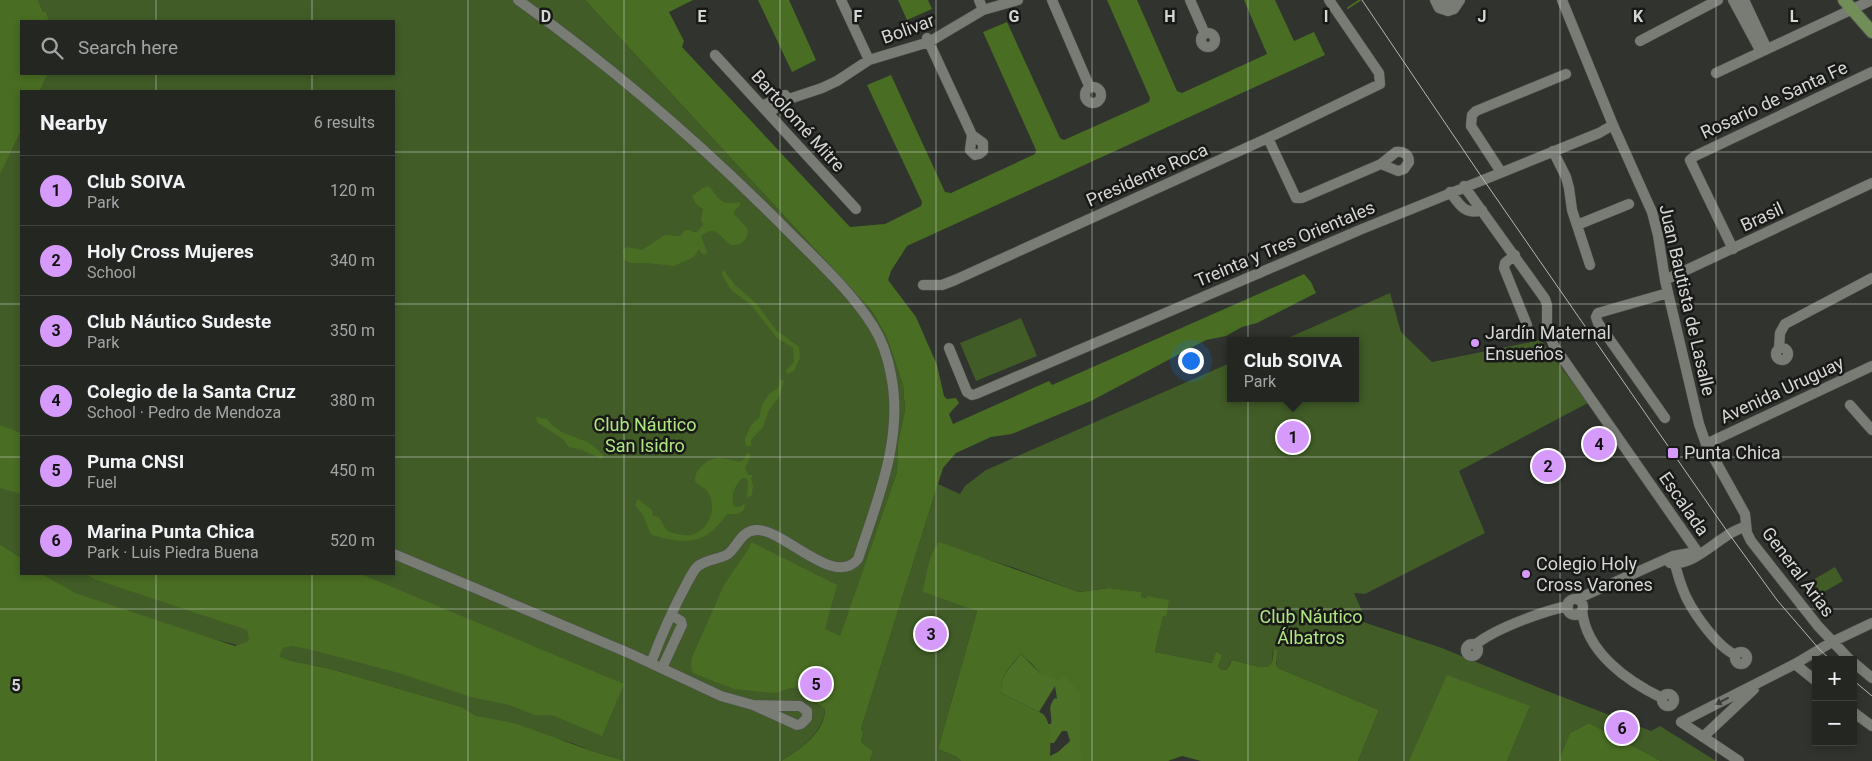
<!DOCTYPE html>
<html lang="en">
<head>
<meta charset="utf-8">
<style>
	:root { --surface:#242622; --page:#2c2e2a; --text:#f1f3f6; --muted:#a3a5a5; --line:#414340; --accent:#d69bfa }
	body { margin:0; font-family:Roboto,sans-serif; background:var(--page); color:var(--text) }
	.controls { position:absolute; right:15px; bottom:15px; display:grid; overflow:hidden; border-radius:0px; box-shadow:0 2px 8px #0003 }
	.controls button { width:45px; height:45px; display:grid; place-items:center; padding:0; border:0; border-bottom:1px solid var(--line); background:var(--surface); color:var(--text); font:25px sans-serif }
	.you { position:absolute; left:1190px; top:360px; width:18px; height:18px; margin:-12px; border:4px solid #fff; border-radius:50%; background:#1a73e8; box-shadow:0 0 0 8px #1a73e833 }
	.badge { display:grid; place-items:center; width:32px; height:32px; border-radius:50%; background:var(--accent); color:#111; font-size:16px; font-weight:700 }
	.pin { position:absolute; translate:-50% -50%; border:2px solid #fff; box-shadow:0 1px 5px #0006 }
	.popup { position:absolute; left:1227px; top:337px; width:132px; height:65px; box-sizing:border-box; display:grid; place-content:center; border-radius:0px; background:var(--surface); filter:drop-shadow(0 1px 4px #0005); font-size:16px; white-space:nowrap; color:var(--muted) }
	.popup b { font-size:19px; color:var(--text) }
	.popup::after { content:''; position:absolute; left:50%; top:100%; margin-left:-10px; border:10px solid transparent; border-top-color:var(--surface) }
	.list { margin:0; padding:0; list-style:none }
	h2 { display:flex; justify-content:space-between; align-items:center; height:65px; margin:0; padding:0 20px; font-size:21px }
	h2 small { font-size:16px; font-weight:400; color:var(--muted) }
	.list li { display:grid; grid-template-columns:32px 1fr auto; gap:15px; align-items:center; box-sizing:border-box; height:70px; padding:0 20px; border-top:1px solid var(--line) }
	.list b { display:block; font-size:19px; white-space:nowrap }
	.list p { margin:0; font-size:16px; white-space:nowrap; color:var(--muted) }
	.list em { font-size:16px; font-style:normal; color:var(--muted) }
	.icon { flex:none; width:28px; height:28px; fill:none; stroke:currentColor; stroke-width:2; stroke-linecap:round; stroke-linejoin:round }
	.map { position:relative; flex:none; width:1872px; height:761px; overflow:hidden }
	.search { position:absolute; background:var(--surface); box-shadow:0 2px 8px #0003; left:20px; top:20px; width:375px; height:55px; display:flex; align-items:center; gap:12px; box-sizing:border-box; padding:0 18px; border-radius:0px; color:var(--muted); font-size:19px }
	.panel { position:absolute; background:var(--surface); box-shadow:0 2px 8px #0003; left:20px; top:90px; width:375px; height:485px; border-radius:0px }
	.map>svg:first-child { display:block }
	.green { fill:#415c27 }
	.forest { fill:#4c7026 }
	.water { fill:#496d22 }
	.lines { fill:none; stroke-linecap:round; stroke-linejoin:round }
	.stream { stroke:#496d22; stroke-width:2 }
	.minor-casing { stroke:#4d504b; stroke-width:11 }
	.major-casing { stroke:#4d504b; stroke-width:14 }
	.minor { stroke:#787c75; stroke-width:10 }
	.major { stroke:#728e58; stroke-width:12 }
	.tram { stroke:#b5b7b4; stroke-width:1 }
	.oneway { fill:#3a3c39 }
	.grid { fill:none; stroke:#d5d7d4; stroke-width:1; stroke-opacity:0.55 }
	.poi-dot { fill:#d69bfa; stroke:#191a18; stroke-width:2 }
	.labels { text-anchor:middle; stroke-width:5; stroke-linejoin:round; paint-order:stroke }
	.street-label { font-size:18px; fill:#d5d7d4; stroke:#191a18 }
	.poi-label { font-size:18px; fill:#d5d7d4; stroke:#191a18; text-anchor:start }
	.park-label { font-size:18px; fill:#b0e681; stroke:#191a18 }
	.grid-label { font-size:16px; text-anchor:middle; font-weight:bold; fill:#d5d7d4; stroke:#191a18; stroke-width:5; stroke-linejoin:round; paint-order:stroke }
</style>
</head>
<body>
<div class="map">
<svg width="1872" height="761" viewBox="0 0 1872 761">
	<rect width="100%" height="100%" fill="#30332e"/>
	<path class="green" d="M38,0H585L872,311L887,338L903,385L905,410L898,442L897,472L840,637L830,674L815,702L825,709C824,733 799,750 781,761H625L592,751L572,743L477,716L462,707L331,669L292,661L279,656L210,638L76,593L41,575L394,574V91H40L48,74H394V21H49L46,11L43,12Z
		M21,131V558L0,544V175Z
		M1390,293L1401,332L1432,362L1541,340L1588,403L1459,471L1485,533L1365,594L1354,593L1362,611L1351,618L1442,648L1542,689L1651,731L1660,726L1716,761H1661L1589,723L1570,733L1558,761H1507L1530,706L1409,761H1358L1379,710L1278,668L1273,650L1272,662L1268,667H1260L1232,660L1226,670L1220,669L1218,665L1216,653L1212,663L1155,652L1163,615L1166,616L1147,598L1141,597L1142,592L1109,588L1079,592L1015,568L937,544L926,575L977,611L938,749L957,757L961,761H870L873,751L861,742L863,733L861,729L938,484L960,494L965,486L986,470L1230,363V398H1356V341H1281Z
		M1021,318L1037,356L976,381L960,343Z
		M1835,567L1843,581L1815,597L1806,584Z"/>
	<path class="forest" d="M1021,654L1040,673L1065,675L1081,693V761H1050V756L1058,752L1070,741L1067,731H1062L1054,743H1050L1048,724H1051C1053,714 1046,708 1055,698L1057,699L1055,686L1039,712L1001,693C1000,676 1010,667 1021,654Z"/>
	<path class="water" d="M0,0H38L43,12L46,11L49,21H21V74H48L40,91H21V131L0,175Z
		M585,0H693L669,12L684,41L682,47L850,227L885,224L921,206L922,202L867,85L891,75L945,192L951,193L1035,154L1036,150L983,32L1007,22L1060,138L1064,140L1149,102L1150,98L1107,0H1137L1177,91L1182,93L1267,54L1244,0H1275L1294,41L1314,32L1325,55L907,246L891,271L888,280L916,317L937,365L944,396L947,399L956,398L959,403L949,414L953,424L1049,381L1052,385L1304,274L1311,282L1316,293L1257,323L1242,327L1226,336L1206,340L1091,401L1012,434L991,437L956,453L943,468L861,729L863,733L861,742L873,751L870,761H781C799,750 825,733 825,709L815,702L830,675L816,666L802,687L791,688L775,693L734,689L693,673L691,667L692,657L724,585L749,548L751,542L837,585L825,629L840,636L897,472L898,442L905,410L903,385L887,338L872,311Z
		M758,0H789L816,60L792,72Z
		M898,0H928L932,9L907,20Z
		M709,186C719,199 721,206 739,202L741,204L735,210L734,214L748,229C748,235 746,241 741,243C726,251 724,233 713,231C708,231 705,233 701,236L707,252L706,255L702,254L699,249L694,257L674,266L647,263H630L624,260L623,250L627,247L642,250L665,235L680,236L685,230H690L693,232H697L703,225L701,220L703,209L696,204L692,196L703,188Z
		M723,269L735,285L756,303L776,330L799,347L800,358L794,371L788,374L786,373V370L794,362L793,348L777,338L751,305L731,290L722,275Z
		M780,379L784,381L779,397L769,410L763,427L751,440V446H746L745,438L751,425L759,418L762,405L769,394L778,388Z
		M537,417L547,419C557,433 570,435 585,441C592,444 599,451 604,456L602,459L582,450L569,447L563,439L538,423L536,418Z
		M0,425L21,433V494L0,488Z
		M747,453H749L751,455L745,468L748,475H753L751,479L753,485L752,495L747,498L748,481L745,478H742C735,485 729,498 735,507H740L745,503L744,510C738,515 734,514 727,514C706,545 686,545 652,535L650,533L643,515L635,505L638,499L652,510L653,516L659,517L667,531C674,533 682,536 690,535C708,532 717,510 709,494C706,488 699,486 695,481C695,474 697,471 702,466C714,453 725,459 740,462L744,459Z
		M939,542L1079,592L1109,588L1142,592L1141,597L1147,598V596L1169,600L1166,616H1163L1155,652L1212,663L1216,652L1222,655L1218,665L1220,669L1226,670L1229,666L1232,660L1260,667H1268L1272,662L1274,650H1277L1276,663L1278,668L1379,710L1358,761H1201L1182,756L1168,761H1081L1080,693L1065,676L1058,680L1040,673L1031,663L1021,654C1010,666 1000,676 1001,693L1043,714C1053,724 1050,747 1050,761H961L957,757L938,749L977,611L923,592C925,579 930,551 939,542Z
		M0,544L21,558V574H41L76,593L235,646L247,642L249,638L247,630L94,579L86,574H361L624,684L602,736L552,715H535L509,705L471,697L395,672L308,649L292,646L283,648L279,656L292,661L331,669L462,707L477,716L517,724L592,751L625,761H0Z
		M1447,675L1530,706L1507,761H1409Z
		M1589,723L1661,761H1558L1570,733Z"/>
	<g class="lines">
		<path class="stream" d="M1348,8L1360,0"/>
		<g class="minor-casing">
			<path id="minor" d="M518,0C615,69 698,141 782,225C813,257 849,288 873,326C882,340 888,358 891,375C904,438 877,501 858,559C834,589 783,528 756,530C741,531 738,546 728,554C718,560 706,559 697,567C693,571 690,578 687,583C673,609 661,636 651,663
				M841,0L869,60
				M979,0L983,10
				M1052,0L1090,88
				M1190,0L1205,34
				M1435,0L1439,8L1448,11L1454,9L1460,0
				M1562,0L1613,125L1652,212L1658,235L1665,280L1699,424L1706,444L1745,514L1747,533L1751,541L1818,626L1850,660
				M1733,0L1761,52
				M1744,0L1767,49
				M1436,2L1447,3L1457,0
				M1201 40a7 7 0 1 1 14 0a7 7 0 1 1-14 0Z
				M927,38L972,135L983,143V151L979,154L975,155L970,150L972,135
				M1640,41L1718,0
				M715,55L856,209
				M1716,73L1872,0
				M1085 95a8 8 0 1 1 16 0a8 8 0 1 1-16 0Z
				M762,106L785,95
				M768,113L789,99L822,88L837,81L869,60L929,42L983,10L1018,0
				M1268,138L1296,198H1302L1381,164
				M1553,151L1566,177L1569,188L1572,210L1590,265
				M1396,152C1403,151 1409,154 1409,162L1404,169L1398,171L1381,164Z
				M1501,172L1471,126L1472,115L1476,111L1566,74
				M1464,186L1545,299L1547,305V329L1554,346L1699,554
				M1450,192C1459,204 1465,216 1482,210
				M1577,225L1629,204
				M1733,249L1690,160L1695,156L1872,72
				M1515,255L1505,263L1504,268L1527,325
				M1665,280L1872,183
				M923,285H942L955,280L1268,138L1380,84L1379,73L1329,0
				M949,348L967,392L972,395L976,394L1362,229L1599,133L1613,125
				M1776 354a6 6 0 1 1 12 0a6 6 0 1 1-12 0Z
				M1779,349L1780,333L1785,324L1872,278
				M1850,405L1872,430
				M1665,418L1598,323L1596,317L1598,313L1668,293
				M1706,444L1872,366
				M394,554L631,654L721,696L753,705
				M1673,556C1676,569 1680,584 1686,597C1695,615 1718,648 1736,655
				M1670,563C1690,566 1709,547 1725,537C1731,532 1739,529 1746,526
				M1577,599L1673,556L1690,553L1699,554
				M1567 607a8 8 0 1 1 16 0a8 8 0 1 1-16 0Z
				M1582,610C1586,652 1627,681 1662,698
				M1466 650a6 6 0 1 1 12 0a6 6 0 1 1-12 0Z
				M1475,645C1494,629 1543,611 1568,606
				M1735 658a6 6 0 1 1 12 0a6 6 0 1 1-12 0Z
				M1853,662L1872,678
				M1795,664L1816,681
				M662,668L682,625L681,621L671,615
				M1662 700a6 6 0 1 1 12 0a6 6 0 1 1-12 0Z
				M753,705L800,706L807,711V718L801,724L797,725Z
				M1853,712L1872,726
				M1703,737L1754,689
				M1739,761L1681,722L1795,664L1832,642L1872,623"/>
		</g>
		<g class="major-casing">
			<path id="major" d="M1844,0L1872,32"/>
		</g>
		<use href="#minor" class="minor"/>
		<use href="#major" class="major"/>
		<path class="tram" d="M1362,0L1483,179L1729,534L1777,600L1820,650L1831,660
			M1853,680L1872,696"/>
	</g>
	<defs><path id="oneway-solid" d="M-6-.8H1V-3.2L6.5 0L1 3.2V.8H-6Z" transform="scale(1.25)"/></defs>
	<use class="oneway" href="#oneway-solid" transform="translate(1722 701) rotate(153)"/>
	<path class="grid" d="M156,0V21M312,0V21M468,0V761M624,0V761M780,0V761M936,0V761M1092,0V761M1248,0V761M1404,0V761M1560,0V761M1716,0V761M156,74V91M312,74V91M0,152H21M394,152H1872M0,304H21M394,304H1872M0,457H21M394,457H1872M156,574V761M312,574V761M0,609H1872"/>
	<g class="poi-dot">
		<circle cx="1475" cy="343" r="5"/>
		<rect x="1667" y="447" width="12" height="12" rx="2.5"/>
		<circle cx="1526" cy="574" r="5"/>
	</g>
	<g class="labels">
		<g class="street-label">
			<text transform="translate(908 29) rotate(-20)" y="6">Bolivar</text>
			<text transform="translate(1774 100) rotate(-25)" y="6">Rosario de Santa Fe</text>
			<text transform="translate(798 121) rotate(48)" y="6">Bartolomé Mitre</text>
			<text transform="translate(1147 175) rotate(-24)" y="6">Presidente Roca</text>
			<text transform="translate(1762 217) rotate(-25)" y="6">Brasil</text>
			<text transform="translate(1285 244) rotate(-23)" y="6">Treinta y Tres Orientales</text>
			<text transform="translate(1687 300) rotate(77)" y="6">Juan Bautista de Lasalle</text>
			<text transform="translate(1782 390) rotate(-25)" y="6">Avenida Uruguay</text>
			<text transform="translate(1684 504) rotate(55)" y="6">Escalada</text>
			<text transform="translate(1798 572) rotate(53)" y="6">General Arias</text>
		</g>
		<g class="poi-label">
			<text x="1485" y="339">Jardín Maternal<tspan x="1485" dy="21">Ensueños</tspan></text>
			<text x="1684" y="459">Punta Chica</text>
			<text x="1536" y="570">Colegio Holy<tspan x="1536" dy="21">Cross Varones</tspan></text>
		</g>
		<g class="park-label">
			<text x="645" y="431">Club Náutico<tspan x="645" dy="21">San Isidro</tspan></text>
			<text x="1311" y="623">Club Náutico<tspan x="1311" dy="21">Álbatros</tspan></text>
		</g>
	</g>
	<g class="grid-label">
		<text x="546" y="22">D</text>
		<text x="702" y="22">E</text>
		<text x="858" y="22">F</text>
		<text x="1014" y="22">G</text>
		<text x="1170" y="22">H</text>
		<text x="1326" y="22">I</text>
		<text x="1482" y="22">J</text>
		<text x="1638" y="22">K</text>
		<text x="1794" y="22">L</text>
		<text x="16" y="691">5</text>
	</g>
</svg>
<div class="controls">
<button>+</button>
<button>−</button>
</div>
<div class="you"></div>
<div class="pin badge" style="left:1293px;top:437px">1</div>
<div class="popup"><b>Club SOIVA</b>Park</div>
<div class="pin badge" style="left:1548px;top:466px">2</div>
<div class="pin badge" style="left:931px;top:634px">3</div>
<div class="pin badge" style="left:1599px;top:444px">4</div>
<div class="pin badge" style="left:816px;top:684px">5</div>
<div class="pin badge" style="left:1622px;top:728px">6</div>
<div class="search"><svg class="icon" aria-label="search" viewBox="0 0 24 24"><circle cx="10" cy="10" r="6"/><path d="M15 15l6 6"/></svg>Search here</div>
<section class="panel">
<h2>Nearby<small>6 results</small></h2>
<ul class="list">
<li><span class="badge">1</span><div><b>Club SOIVA</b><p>Park</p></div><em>120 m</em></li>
<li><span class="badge">2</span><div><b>Holy Cross Mujeres</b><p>School</p></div><em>340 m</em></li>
<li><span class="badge">3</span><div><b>Club Náutico Sudeste</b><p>Park</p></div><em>350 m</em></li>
<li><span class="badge">4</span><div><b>Colegio de la Santa Cruz</b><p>School · Pedro de Mendoza</p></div><em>380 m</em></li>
<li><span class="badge">5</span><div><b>Puma CNSI</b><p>Fuel</p></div><em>450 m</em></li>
<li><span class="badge">6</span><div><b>Marina Punta Chica</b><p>Park · Luis Piedra Buena</p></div><em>520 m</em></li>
</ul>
</section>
</div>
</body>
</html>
